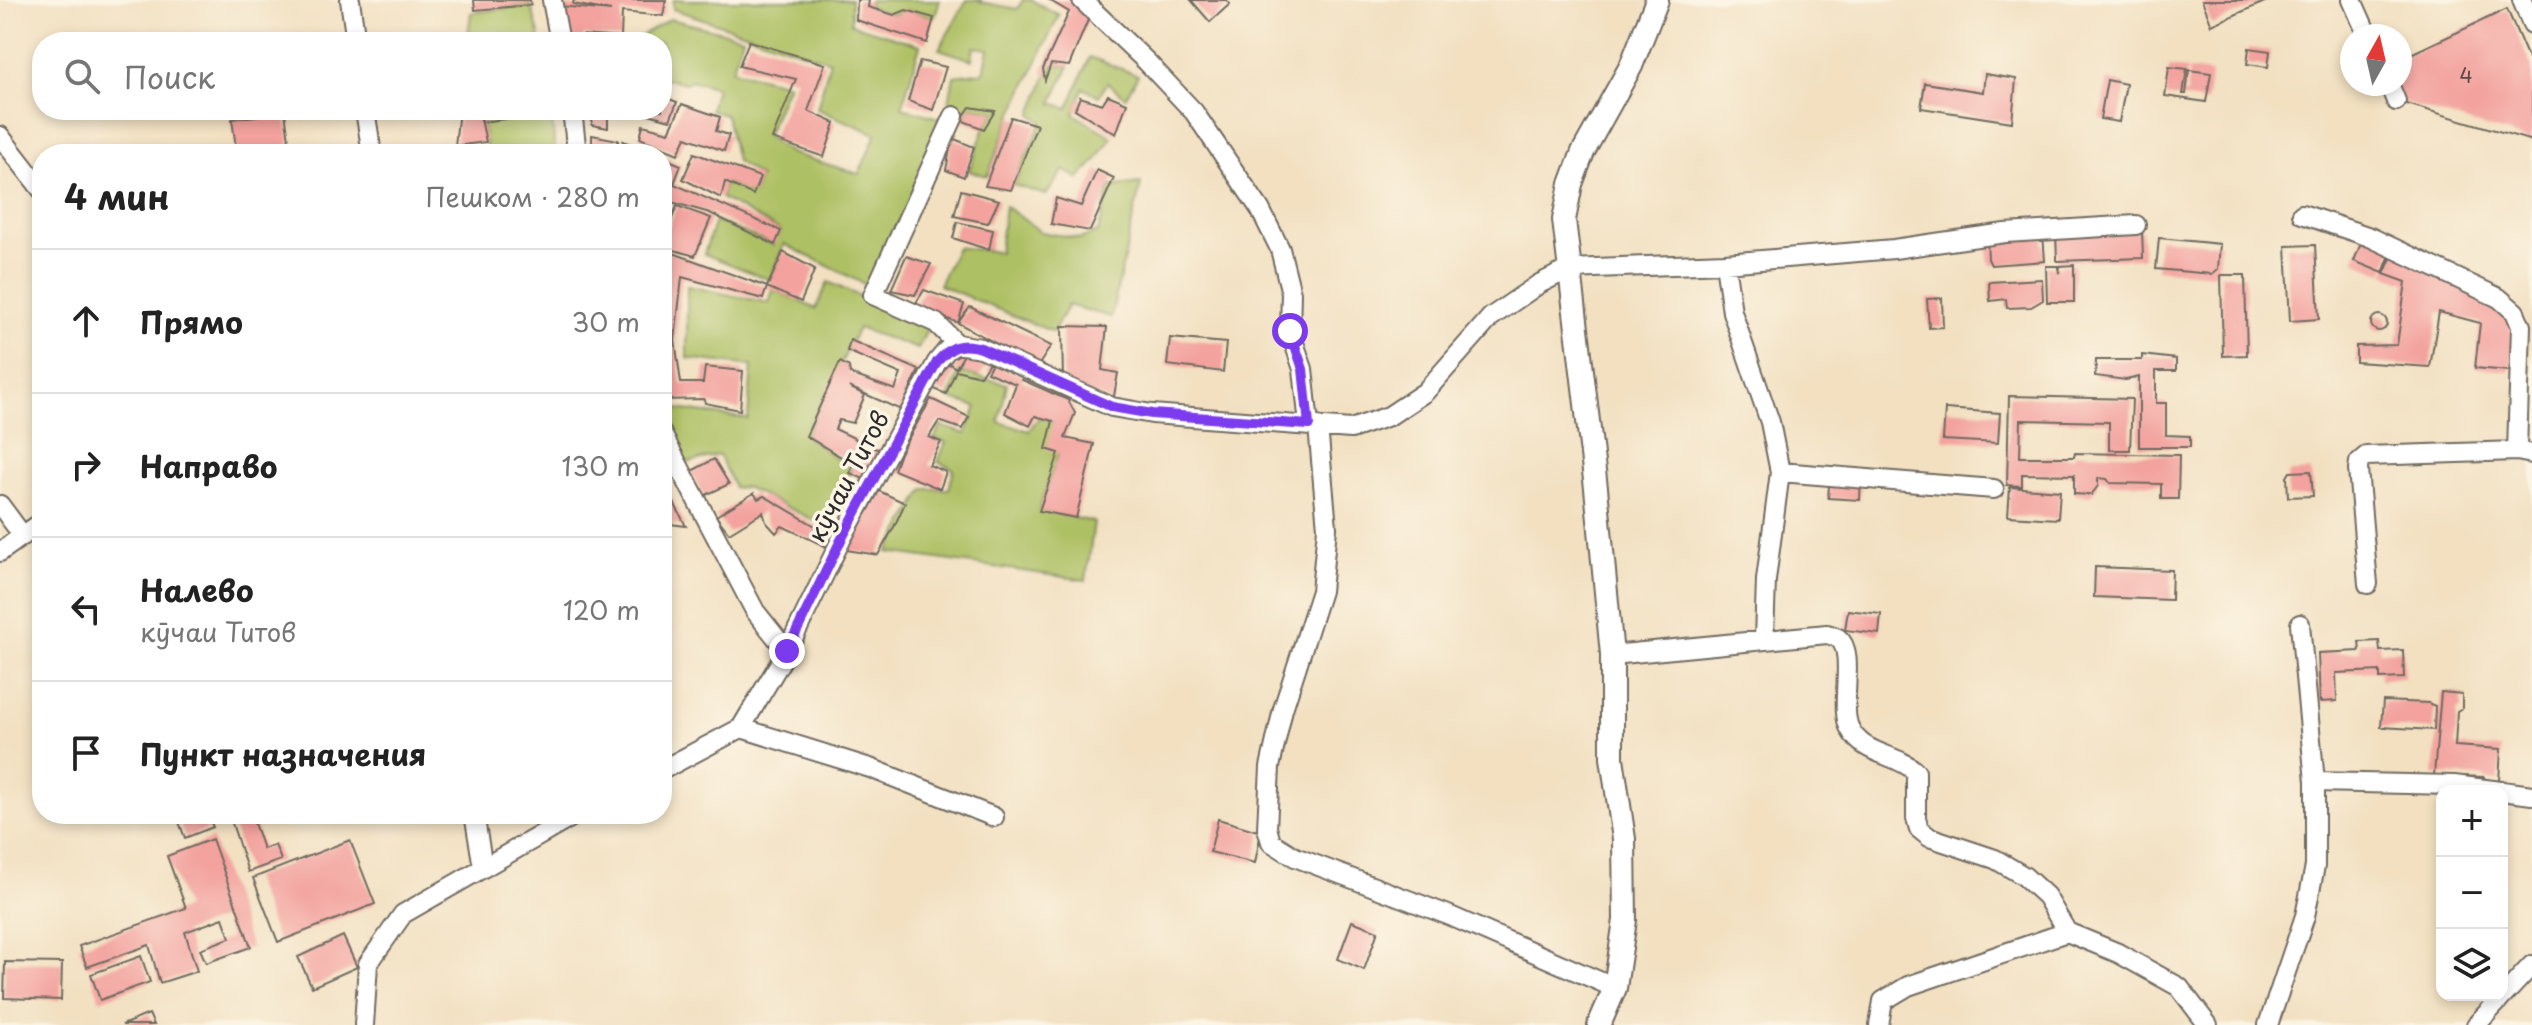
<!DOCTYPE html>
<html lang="ru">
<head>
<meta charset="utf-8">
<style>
	:root { --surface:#fff; --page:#f2f2f2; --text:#222; --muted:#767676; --line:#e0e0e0 }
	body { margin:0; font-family:"Playpen Sans",sans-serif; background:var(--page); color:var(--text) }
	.controls { position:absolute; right:24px; bottom:24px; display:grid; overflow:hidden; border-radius:16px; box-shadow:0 4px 12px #0003 }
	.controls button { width:72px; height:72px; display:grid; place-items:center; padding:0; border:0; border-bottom:2px solid var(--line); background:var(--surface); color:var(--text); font:40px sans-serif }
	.compass { position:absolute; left:2340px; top:24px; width:72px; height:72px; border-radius:50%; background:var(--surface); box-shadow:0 4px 12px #0003; rotate:8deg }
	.stop { position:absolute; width:24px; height:24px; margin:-18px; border:6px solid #7c3aed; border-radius:50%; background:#fff }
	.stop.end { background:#7c3aed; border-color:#fff; box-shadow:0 2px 8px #0008 }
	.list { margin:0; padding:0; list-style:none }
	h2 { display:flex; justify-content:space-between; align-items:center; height:104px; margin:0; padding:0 32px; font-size:34px }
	h2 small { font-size:26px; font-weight:400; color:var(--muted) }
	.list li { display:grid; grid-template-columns:52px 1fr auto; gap:24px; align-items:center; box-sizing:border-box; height:144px; padding:0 32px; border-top:2px solid var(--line) }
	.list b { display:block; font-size:30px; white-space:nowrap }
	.list p { margin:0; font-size:26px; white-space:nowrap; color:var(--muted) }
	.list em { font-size:26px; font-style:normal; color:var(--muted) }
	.icon { flex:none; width:44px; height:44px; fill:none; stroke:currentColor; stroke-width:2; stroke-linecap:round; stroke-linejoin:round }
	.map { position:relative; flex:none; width:2532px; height:1025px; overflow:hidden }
	.search { position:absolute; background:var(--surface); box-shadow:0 4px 12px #0003; left:32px; top:32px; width:640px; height:88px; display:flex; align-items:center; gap:20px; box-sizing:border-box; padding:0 28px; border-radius:32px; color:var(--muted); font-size:30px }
	.panel { position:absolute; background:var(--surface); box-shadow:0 4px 12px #0003; left:32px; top:144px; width:640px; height:680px; border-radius:32px }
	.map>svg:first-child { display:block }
	.green { fill:#adc064; stroke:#6c7648; stroke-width:2 }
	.building { fill:#f3a29e }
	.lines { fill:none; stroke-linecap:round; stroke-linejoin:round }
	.minor-casing { stroke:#716a60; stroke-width:22 }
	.tertiary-casing { stroke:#716a60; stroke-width:26 }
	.minor { stroke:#fff; stroke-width:18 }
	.tertiary { stroke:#fff; stroke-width:22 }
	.route { stroke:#7c3aed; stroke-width:10 }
	.labels { text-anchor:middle; stroke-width:7; stroke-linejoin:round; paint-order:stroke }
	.number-label { font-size:20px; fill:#5d4948 }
	.street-label { font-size:24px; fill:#2b2b2b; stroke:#fcf5e5 }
</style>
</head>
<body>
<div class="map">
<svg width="2532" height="1025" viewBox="0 0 2532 1025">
	<rect width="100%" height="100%" fill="#fcf5e5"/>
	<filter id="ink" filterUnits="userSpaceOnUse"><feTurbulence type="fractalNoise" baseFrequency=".0125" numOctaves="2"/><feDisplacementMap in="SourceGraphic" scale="16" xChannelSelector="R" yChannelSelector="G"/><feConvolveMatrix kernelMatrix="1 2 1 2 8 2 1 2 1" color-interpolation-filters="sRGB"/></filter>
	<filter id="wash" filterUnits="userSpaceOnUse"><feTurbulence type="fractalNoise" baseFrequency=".006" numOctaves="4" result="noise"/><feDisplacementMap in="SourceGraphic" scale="32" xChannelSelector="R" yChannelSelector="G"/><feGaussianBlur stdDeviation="1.8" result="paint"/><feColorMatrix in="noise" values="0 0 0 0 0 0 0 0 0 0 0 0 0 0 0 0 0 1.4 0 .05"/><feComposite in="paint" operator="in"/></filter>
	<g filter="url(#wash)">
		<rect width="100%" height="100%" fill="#f2e0c1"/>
		<path class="green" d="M673,0H851V24L920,45L902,107L945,120L870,287L784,244L770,280L704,254L715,221L774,245L781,231L721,198L725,182L753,194L760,177L736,161L726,115L710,110L716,88L691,80L686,83L662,78V42H631L670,19L743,37L732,70L788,84L766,136L790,153L859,174L876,134L817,109L830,61L673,9Z
			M870,0H940L934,18L906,10L894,15L868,7Z
			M967,0H981L980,2L1017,9L1023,0H1031L1059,15L1011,117L987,176L969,171L984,129L995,111L970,107L962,119L949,102L954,76L984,72L989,49L974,47L972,60L939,49Z
			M531,5L540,37L529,42H467L471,13Z
			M1090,57L1138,75L1126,97L1107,83L1099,96L1083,88L1074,114L1112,137L1096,161L1079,179L1064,170L1046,195L1013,185L1042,122L1032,114L1051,64L1069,66L1052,103L1068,108Z
			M552,117L555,154H488L482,122Z
			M1141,183L1111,317L1068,305L1053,332L939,285L957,247L999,252L1005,206L1041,232L1080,239L1098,232L1110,187Z
			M828,282L928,327L918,349L858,328L806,436L851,469L828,527L745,487L734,488L719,455L686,463L663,407L748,419L752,366L687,358V286L769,303L773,289L816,309Z
			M959,372L1007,384L999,422L1029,431L1039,417L1053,421L1059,453L1039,510L1094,522L1086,580L888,552L924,489H949L954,469L938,462L946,442L934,439L941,426L966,434L977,407L949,398Z"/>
		<g id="blocks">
			<path class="building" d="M474,0H530L531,5L475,10Z
				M574,0H666L663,16L622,12L621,38L583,35L585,42H566L560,6L611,11L573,4Z
				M857,0H869L868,7L894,15L906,10L934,18L927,43L856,20Z
				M1049,0H1069L1090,15L1069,66L1051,64L1045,80L1043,69L1069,12Z
				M1191,0H1226L1230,4L1210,22Z
				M2202,0H2269L2212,25Z
				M2507,9L2532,67V141L2403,103L2394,84H2400V59Z
				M749,41L825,64L808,111L835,123L824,157L772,139L796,79L739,66Z
				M2249,48L2270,51L2268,67L2247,64Z
				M920,61L946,67L933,110L908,101Z
				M2169,67L2187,69L2183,94H2186L2189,70L2211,73L2206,102L2165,96Z
				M1985,74L2016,79L2012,122L1921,108L1925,83L1983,92Z
				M2107,80L2126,84L2119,122L2100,119Z
				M1108,95L1127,103L1116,134L1075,109L1080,97L1102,104Z
				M662,96L677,102L670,120L638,111L662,110Z
				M682,104L720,117L716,131L729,135L724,151L686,137L678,154L640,138L643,125L669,132Z
				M970,107L995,111L984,129L961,120Z
				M459,110H479L486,142L455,146Z
				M480,110H560V112L482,122Z
				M592,110H608V128L592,125Z
				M285,112L290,147L237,154L232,119Z
				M1011,117L1037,125L1011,190L985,186Z
				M592,135L618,140V154H592Z
				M952,138L974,147L964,177L946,170Z
				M623,141L654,154H621Z
				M694,153L760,177L753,195L725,182L721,198L683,179Z
				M662,157L681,165L674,184L781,231L775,245L710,213L668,201L670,195L662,193Z
				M1097,170L1114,178L1090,231L1051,224L1056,198L1081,206Z
				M961,190L999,200L988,223L954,216Z
				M677,206L711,218L695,256L667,248L666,233Z
				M957,222L993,230L989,250L953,238Z
				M2142,230L2143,258L2057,261L2056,233Z
				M2043,233L2045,261L1991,265L1988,259L1987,237Z
				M2365,233L2394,245L2383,273L2354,261Z
				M2159,238L2220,244L2218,269L2212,274L2156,269Z
				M2315,245L2319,319L2290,321L2286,246Z
				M2396,247L2509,306L2513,353L2509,371L2475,368L2480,323L2439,312L2430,367L2356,362V346L2397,345L2406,282L2384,274Z
				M662,249L767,287L783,252L815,269L801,302L767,287L763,299L682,277L675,340L681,383H703L705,367L743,371L740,410L705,403L704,399L662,400Z
				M906,256L931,264L915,295L891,290Z
				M2074,265V302H2047L2046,266H2058L2059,273L2060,266Z
				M2221,275H2245L2247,355L2223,356Z
				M2042,279L2043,300L2031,307L2007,308L2006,299L1990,301L1989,282Z
				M924,290L964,304L958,323L914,306Z
				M1942,298L1943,327L1929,328L1927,299Z
				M970,307L1051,346L1038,366L958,323Z
				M2371 323a8 8 0 1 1 16 0a8 8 0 1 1-16 0Z
				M1062,326L1107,327L1102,370L1118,373L1113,402L1063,382Z
				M1170,338L1226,343L1223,372L1167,365Z
				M850,340L919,370L901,410L849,387L865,395L853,423L839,420L835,429L881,451L868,481L850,473L853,464L806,436L840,362L849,367L850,374L895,390L901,374L847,351Z
				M965,353L990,361L980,376L956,370L946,394L932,388L945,361L956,368Z
				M2142,355L2176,359V371H2156V403H2166V435L2190,436V447H2139V377L2126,380L2095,376L2096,360H2142Z
				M992,363L1023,376L1022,380L1068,400L1075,413L1065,438L1094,444L1076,518L1039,511L1059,453L1046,449L1053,421L1035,416L1030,426L1005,413L1016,384L987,372Z
				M2009,396L2132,399L2130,450H2109V422L2021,420L2020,457H2074L2075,453L2179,455L2178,499H2161V484L2110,483L2107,479L2098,478V486L2091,495L2074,494V475L2022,474V486L2007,485Z
				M931,399L969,417L962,429L939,421L929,437L941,442L929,465L946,472L940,489L894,470L900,453Z
				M1945,409L2000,413L1998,443L1943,440Z
				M714,459L729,484L704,496L690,472Z
				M2311,471L2313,496L2288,497L2287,477L2290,472Z
				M1830,474L1861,476L1860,500L1828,498Z
				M2010,487L2060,491L2058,519L2008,516Z
				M879,491L905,503L894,527L878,555L846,550L862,513H867Z
				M669,493L686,526L662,523V496Z
				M754,493L758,499L764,496L824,531L828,527L837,530L827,547L782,526L776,533L766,522L763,512L729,533L716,516Z
				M2095,567L2172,570L2171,600L2094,597Z
				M1848,610L1881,614L1879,634L1845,630Z
				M2379,641L2380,651L2403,650L2404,678L2380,679V671L2336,673L2337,701L2320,702L2318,653L2360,651L2359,642Z
				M2441,692L2462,694V708L2457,711L2455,746L2501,749L2499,781L2485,780L2484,777L2434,775Z
				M2383,701L2428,703L2435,706L2434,730L2381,727Z
				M176,814H207L213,827L185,838Z
				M229,814H251L263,849L275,845L281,860L248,872Z
				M1218,819L1261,832L1255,863L1210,852Z
				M212,839L251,947L206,963L200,949L230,938L223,918L185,932L197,971L160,983L149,945L87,967L79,946L186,908L167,856Z
				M350,840L375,904L278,942L253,878Z
				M1352,921L1378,931L1364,970L1338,959Z
				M343,936L357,967L312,987L298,957Z
				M141,956L150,982L100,1000L91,974Z
				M5,962L62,963L61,1000L4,998Z
				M149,1014L154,1025H122Z"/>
		</g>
	</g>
	<g filter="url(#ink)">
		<use href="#blocks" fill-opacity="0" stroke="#716a60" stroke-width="2"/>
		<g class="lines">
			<g class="minor-casing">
				<path id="minor" d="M350,0L356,42
					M552,0L560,42
					M1082,0L1147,62L1194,112L1260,209L1280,249L1291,293L1290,331L1303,369L1309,425
					M2352,0L2368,36
					M2522,0L2532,24
					M2389,84L2396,101
					M365,110L372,154
					M572,110L577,154
					M954,116L873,295L936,323L957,344L981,348L1112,407L1152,414L1351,429L1389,416L1425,392L1491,317L1539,284L1569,269L1725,263L1894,249L2005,233L2136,225
					M0,136L42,190
					M2302,214L2370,237L2499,298L2515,312L2521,326L2517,451
					M1725,263L1732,312L1770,422L1780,472L1766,580L1764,639
					M1318,426L1327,528L1321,591L1283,709L1270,767L1267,828L1271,842L1295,857L1448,915L1615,988
					M662,434L755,611L787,651
					M1780,472L1994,489
					M0,505L23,536
					M0,552L42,522
					M2368,584L2358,469L2359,462L2366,456L2517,451L2532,454
					M2300,624L2315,782
					M1612,655L1827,634C1830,635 1835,636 1838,638C1857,652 1838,707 1850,729C1864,756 1897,753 1916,772V818L1919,829L1929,837L1995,859L2024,876L2046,896L2067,932L2118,953L2179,987L2208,1025
					M741,728L870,768L994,817
					M662,770L741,728L787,651L841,540L937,362L947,350L957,344
					M2502,791L2532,795
					M474,814L483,867
					M364,1025L368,964L403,914L577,814
					M1879,1025L1883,1001L1908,986L2067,932
					M2268,1025L2305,916L2315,866V782L2454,785L2501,791
					M2476,1025L2532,965"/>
			</g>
			<g class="tertiary-casing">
				<path id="tertiary" d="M1599,1025L1615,988L1625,920L1624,839L1612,758V655L1596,488L1564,220L1571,184L1583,152L1631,66L1657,0"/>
			</g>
			<use href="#minor" class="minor"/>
			<use href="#tertiary" class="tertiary"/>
		</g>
	</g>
	<g class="lines" filter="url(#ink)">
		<path class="route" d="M787,651L841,540L937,362C951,346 960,342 981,348L1112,407L1152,414L1309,425L1303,369L1290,331"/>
	</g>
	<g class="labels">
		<g class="number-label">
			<text x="2466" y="83">4</text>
		</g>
		<g class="street-label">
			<text transform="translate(849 477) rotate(-62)" y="8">кӯчаи Титов</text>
		</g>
	</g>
</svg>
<div class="controls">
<button>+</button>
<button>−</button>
<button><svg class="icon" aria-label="layers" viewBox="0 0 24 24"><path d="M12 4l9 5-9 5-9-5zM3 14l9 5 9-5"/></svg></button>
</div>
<svg class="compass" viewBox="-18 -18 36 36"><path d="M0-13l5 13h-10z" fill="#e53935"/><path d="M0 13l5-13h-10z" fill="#767676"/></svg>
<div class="stop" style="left:1290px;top:331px"></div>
<div class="stop end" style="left:787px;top:651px"></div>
<div class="search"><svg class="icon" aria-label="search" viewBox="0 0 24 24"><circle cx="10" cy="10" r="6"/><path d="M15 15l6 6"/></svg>Поиск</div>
<section class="panel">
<h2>4 мин<small>Пешком · 280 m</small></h2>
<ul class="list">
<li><svg class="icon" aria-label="ahead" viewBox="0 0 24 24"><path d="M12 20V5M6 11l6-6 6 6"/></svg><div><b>Прямо</b></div><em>30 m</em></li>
<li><svg class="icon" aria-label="right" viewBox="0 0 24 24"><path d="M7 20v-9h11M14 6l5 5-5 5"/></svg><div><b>Направо</b></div><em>130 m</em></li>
<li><svg class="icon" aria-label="left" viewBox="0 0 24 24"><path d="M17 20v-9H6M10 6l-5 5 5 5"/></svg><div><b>Налево</b><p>кӯчаи Титов</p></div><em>120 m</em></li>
<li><svg class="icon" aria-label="arrive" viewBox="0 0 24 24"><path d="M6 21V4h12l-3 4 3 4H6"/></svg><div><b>Пункт назначения</b></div></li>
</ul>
</section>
</div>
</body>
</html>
